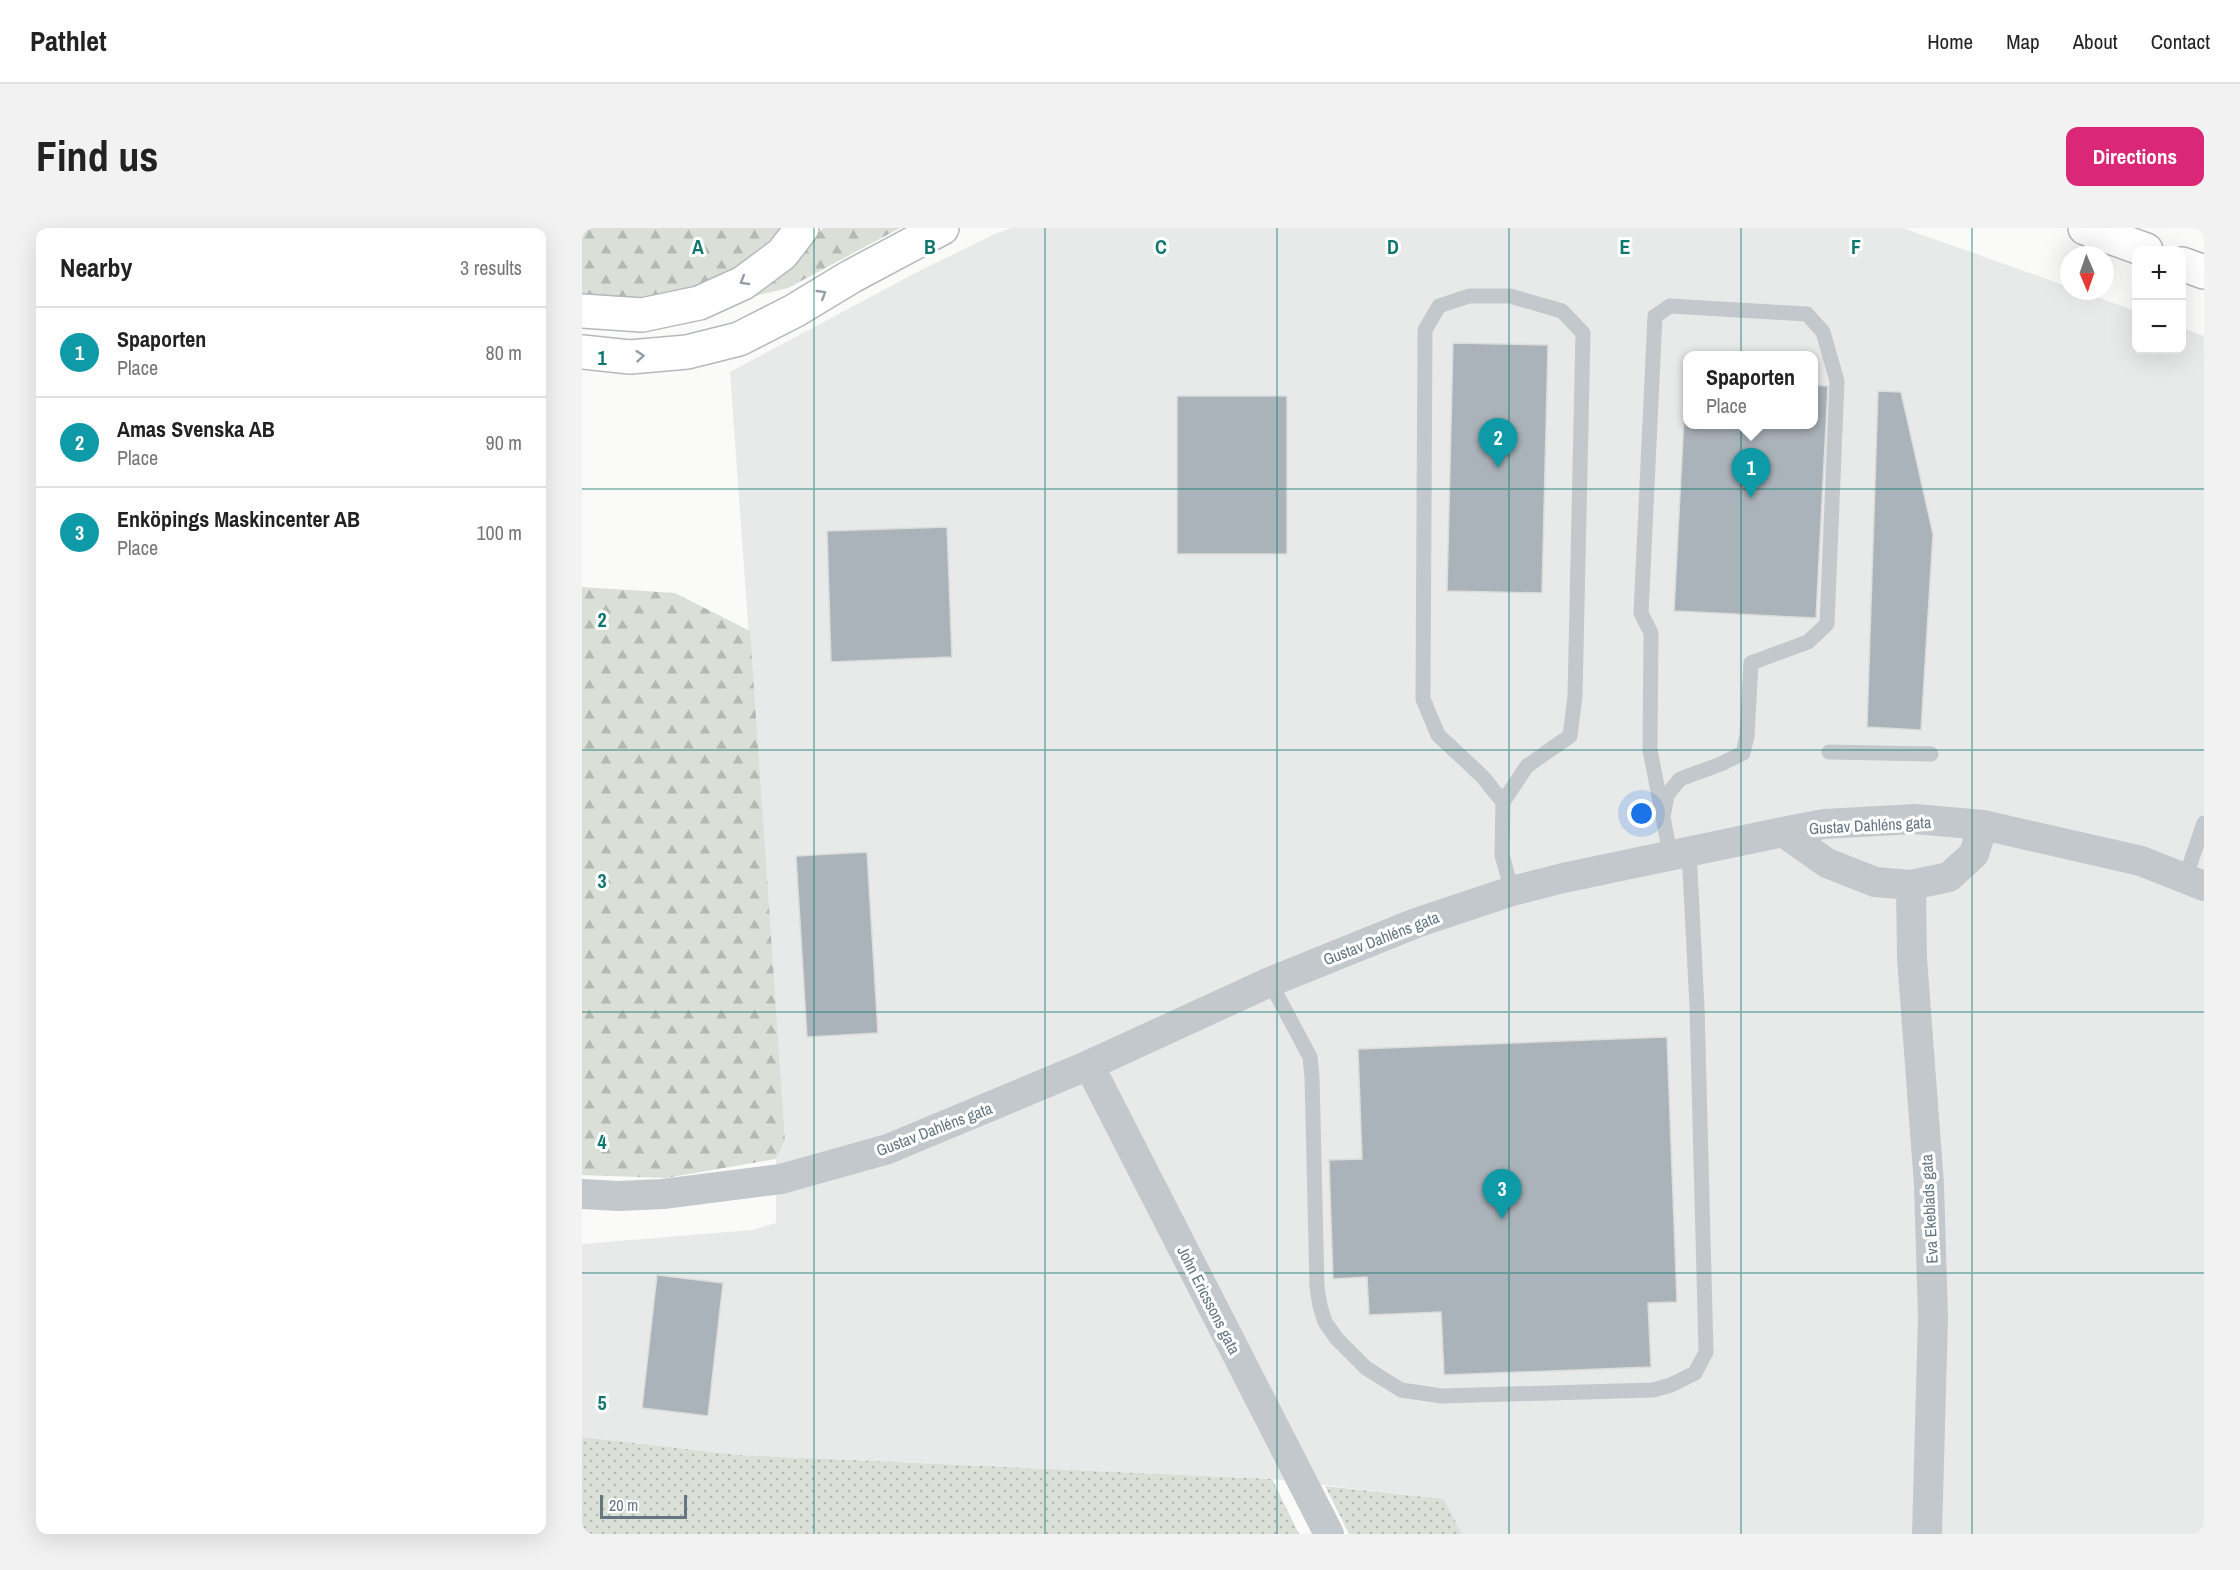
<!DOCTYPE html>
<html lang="en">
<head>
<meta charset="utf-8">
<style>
	:root { --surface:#fff; --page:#f2f2f2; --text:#222; --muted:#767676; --line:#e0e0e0; --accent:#db2777 }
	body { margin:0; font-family:"Archivo Narrow",sans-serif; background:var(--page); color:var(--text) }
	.controls { position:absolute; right:18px; top:18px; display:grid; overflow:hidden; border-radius:12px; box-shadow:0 6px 24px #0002 }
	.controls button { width:54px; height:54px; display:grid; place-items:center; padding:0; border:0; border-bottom:2px solid var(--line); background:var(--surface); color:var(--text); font:30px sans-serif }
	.compass { position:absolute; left:1478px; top:18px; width:54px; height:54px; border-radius:50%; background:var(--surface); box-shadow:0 6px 24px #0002; rotate:178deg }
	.scale { position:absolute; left:18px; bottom:15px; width:87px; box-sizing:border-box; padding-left:6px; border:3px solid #657683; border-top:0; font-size:16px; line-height:21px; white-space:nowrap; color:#657683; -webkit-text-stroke:4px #fff; paint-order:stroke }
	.you { position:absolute; left:1060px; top:586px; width:21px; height:21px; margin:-15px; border:4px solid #fff; border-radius:50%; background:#1a73e8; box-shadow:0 0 0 9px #1a73e833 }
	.badge { display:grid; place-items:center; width:39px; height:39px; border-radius:50%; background:var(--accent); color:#fff; font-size:20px; font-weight:700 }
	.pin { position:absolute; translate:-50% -50px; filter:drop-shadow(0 2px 3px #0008) }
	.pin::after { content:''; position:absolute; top:32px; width:21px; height:18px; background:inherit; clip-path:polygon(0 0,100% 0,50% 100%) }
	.popup { position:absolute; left:1101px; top:123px; width:135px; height:78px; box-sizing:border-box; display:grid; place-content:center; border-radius:12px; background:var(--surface); filter:drop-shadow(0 2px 4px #0005); font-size:20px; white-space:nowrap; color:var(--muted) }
	.popup b { font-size:22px; color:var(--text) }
	.popup::after { content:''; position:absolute; left:50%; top:100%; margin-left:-12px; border:12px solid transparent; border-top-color:var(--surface) }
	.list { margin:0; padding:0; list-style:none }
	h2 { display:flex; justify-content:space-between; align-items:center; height:78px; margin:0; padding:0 24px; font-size:26px }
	h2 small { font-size:20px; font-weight:400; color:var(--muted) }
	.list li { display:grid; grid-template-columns:39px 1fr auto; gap:18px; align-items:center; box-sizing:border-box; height:90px; padding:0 24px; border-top:2px solid var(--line) }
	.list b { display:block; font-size:22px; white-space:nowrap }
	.list p { margin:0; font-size:20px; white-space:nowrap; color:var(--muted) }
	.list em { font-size:20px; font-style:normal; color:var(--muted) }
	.map { position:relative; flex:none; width:1622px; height:1306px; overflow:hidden; border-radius:12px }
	header { display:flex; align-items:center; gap:36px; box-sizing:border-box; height:84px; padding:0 30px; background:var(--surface); border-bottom:2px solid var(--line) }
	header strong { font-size:28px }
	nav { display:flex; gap:33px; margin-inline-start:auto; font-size:21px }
	.intro { display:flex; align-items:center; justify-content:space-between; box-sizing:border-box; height:144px; padding:0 36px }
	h1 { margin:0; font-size:42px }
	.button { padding:15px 27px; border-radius:12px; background:var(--accent); color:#fff; font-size:21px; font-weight:700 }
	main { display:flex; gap:36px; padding:0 36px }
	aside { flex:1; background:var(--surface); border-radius:12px; box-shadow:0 6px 24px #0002 }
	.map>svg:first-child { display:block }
	.built { fill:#e8e9e9; fill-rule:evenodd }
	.grass { fill:url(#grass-dots) }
	.forest { fill:url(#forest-firs) }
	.building { fill:#aab3b9; stroke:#dcdcda; stroke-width:1.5 }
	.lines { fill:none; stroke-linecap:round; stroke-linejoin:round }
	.motorway-casing { stroke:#b4b9bd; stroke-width:36 }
	.service { stroke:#c3c8cc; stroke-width:15 }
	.minor { stroke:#c3c8cc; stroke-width:30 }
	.motorway { stroke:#fff; stroke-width:33 }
	.oneway { stroke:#939fa8 }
	.grid { fill:none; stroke:#0f766e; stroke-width:1.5; stroke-opacity:0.55 }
	.labels { text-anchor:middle; stroke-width:6; stroke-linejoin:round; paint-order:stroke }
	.street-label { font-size:16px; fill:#657683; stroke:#fff }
	.grid-label { font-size:20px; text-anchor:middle; font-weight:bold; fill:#0f766e; stroke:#fff; stroke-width:6; stroke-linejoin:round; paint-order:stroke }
</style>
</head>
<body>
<header>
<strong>Pathlet</strong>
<nav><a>Home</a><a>Map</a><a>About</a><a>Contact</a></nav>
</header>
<div class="intro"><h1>Find us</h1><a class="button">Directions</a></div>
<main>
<aside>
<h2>Nearby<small>3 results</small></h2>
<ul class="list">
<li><span class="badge" style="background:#0f9aa8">1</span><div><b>Spaporten</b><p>Place</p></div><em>80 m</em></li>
<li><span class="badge" style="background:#0f9aa8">2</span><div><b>Amas Svenska AB</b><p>Place</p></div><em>90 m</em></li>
<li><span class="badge" style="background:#0f9aa8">3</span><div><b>Enköpings Maskincenter AB</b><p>Place</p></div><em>100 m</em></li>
</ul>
</aside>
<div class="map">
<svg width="1622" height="1306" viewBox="0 0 1622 1306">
	<defs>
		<pattern id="grass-dots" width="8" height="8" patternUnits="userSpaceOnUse" patternTransform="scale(1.5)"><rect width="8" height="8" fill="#dadfd7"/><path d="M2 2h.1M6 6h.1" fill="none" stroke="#b4b9b4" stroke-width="1.8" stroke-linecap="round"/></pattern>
		<pattern id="forest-firs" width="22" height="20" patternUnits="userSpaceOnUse" patternTransform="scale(1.5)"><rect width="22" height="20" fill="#dadfd7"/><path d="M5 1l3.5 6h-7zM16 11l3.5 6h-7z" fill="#b4b9b4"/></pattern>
	</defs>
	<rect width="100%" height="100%" fill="#fafaf8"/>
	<path class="built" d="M430,0H1321L1487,59V63H1498L1554,83V122H1600V100L1622,108V1306H880L862,1271L690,1251L156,1227L0,1209V1016L170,1002L194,995V931L203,911L148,144L339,42L415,5ZM1106,128H1232V196H1106Z"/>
	<path class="grass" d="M0,1209L156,1227L690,1251L717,1306H0Z
		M743,1258L862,1271L880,1306H767Z"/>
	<path class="forest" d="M0,0H200C170,40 109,65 61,70C41,72 20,68 0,67Z
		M241,0H318L206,60L168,69L212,36Z
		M0,359L93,365L168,403L203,912L194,931L84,950L0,947Z"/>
	<path class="building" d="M871,115L966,117L960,365L865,363Z
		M1104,150L1106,151V196H1232V157L1246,158L1234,390L1092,383Z
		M1296,163L1319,164L1351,306L1339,502L1285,499Z
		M595,168H705V326H595Z
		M365,299L370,429L249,434L245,303Z
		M285,624L296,805L225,809L214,628Z
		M1085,809L1095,1074L1066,1075L1069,1139L862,1147L859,1084L787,1087L785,1049L751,1051L747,932L780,931L776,821Z
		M75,1047L141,1055L126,1188L60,1180Z"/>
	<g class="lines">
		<g class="motorway-casing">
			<path id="motorway" d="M1503,0L1564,22
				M1600,36L1622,44
				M0,83L60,87L117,75L161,55L200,26L220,0
				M0,124L48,129L105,124L157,111L212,83L270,48L360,0"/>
		</g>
		<path class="service" d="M1247,524L1349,526
			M921,574L900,548L856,507L841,471L843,102L857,78L887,68H928L980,83L1001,105L993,468L988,508L945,538L921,574L920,627L930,663
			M1081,589L1068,522L1069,405L1059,385L1073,88L1088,78L1225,86L1241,104L1255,153L1245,396L1226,414L1169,435L1165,508L1161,525L1139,536L1098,551L1085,567L1081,589L1088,626
			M1603,651L1622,595
			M688,754L728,829L730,849L735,1059L738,1078L743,1094L755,1111L784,1140L819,1162L860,1168L1071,1162L1089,1157L1113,1145L1124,1124L1115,779L1107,622"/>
		<path class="minor" d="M1201,604L1245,635L1293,654L1329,657L1367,649L1392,626L1401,597
			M1329,657L1330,730L1347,957L1351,1089L1345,1306
			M507,837L747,1306
			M0,966L36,968L81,966L199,951L306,921L507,837L688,754L834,695L930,663L981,650L1201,604L1242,596L1333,591L1401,597L1559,633L1622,658"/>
		<use href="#motorway" class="motorway"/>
	</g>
	<defs><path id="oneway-chevron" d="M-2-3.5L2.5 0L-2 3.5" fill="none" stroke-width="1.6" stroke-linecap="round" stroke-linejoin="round" transform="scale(1.5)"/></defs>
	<g class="oneway">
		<use href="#oneway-chevron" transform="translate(162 53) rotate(149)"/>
		<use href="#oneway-chevron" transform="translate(240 66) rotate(-31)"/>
		<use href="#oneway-chevron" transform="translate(58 128) rotate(-5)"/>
	</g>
	<path class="grid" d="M232,0V1306M463,0V1306M695,0V1306M927,0V1306M1159,0V1306M1390,0V1306M0,261H1622M0,522H1622M0,784H1622M0,1045H1622"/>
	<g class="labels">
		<g class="street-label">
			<text transform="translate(1288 597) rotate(-3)" y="6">Gustav Dahléns gata</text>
			<text transform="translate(799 710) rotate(-21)" y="6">Gustav Dahléns gata</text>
			<text transform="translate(352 901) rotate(-21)" y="6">Gustav Dahléns gata</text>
			<text transform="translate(1347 981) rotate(-93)" y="6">Eva Ekeblads gata</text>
			<text transform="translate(627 1072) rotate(63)" y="6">John Ericssons gata</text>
		</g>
	</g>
	<g class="grid-label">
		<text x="116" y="26">A</text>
		<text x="348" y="26">B</text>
		<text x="579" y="26">C</text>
		<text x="811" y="26">D</text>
		<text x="1043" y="26">E</text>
		<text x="1274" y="26">F</text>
		<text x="20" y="137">1</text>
		<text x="20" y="399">2</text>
		<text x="20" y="660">3</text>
		<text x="20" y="921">4</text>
		<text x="20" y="1182">5</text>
	</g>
</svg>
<div class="controls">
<button>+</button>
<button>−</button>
</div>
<svg class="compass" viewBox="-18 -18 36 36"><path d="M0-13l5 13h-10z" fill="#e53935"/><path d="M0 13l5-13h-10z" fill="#767676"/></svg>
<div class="scale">20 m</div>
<div class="you"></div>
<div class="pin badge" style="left:1169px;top:270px;background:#0f9aa8">1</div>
<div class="popup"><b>Spaporten</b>Place</div>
<div class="pin badge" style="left:916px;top:240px;background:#0f9aa8">2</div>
<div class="pin badge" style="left:920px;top:991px;background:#0f9aa8">3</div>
</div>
</main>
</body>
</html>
